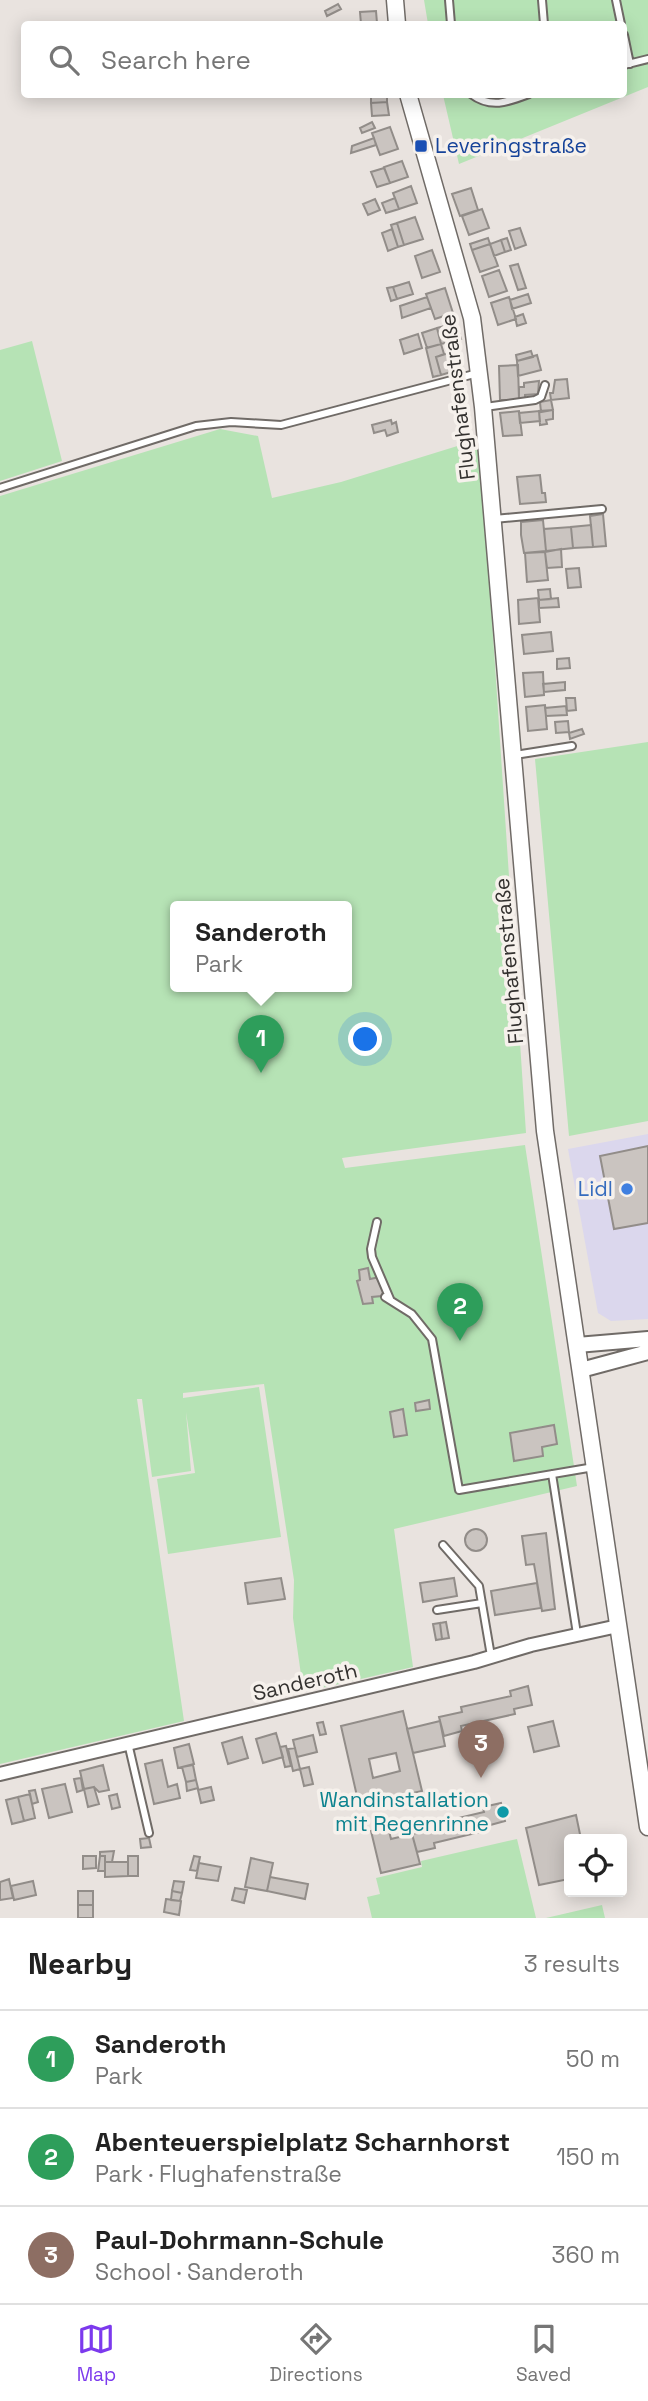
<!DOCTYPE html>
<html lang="en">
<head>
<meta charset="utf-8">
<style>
	:root { --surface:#fff; --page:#f2f2f2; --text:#222; --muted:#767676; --line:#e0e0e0; --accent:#7c3aed }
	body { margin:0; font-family:"Space Grotesk",sans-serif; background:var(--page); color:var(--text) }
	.controls { position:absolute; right:21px; bottom:21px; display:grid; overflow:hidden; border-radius:7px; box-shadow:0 4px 18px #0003 }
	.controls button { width:63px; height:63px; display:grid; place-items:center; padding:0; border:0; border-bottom:2px solid var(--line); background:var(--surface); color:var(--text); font:35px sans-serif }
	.you { position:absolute; left:366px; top:1040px; width:24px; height:24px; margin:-18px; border:5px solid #fff; border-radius:50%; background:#1a73e8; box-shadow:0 0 0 10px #1a73e833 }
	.badge { display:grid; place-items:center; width:46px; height:46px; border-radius:50%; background:var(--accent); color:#fff; font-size:23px; font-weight:700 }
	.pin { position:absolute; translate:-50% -58px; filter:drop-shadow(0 2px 4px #0008) }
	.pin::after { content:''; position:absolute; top:37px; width:24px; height:21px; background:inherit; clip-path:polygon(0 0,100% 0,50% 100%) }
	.popup { position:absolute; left:170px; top:901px; width:182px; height:91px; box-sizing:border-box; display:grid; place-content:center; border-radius:7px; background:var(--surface); filter:drop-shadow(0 2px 5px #0005); font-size:23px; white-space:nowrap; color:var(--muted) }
	.popup b { font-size:26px; color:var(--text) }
	.popup::after { content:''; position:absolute; left:50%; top:100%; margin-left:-14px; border:14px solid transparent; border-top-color:var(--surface) }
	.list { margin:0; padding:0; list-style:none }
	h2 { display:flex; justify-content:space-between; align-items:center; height:91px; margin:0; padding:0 28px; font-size:30px }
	h2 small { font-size:23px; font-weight:400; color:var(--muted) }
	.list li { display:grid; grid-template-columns:46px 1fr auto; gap:21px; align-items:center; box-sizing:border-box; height:98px; padding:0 28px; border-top:2px solid var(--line) }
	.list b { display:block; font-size:26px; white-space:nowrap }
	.list p { margin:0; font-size:23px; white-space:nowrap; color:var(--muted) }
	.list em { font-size:23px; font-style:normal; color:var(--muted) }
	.icon { flex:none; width:38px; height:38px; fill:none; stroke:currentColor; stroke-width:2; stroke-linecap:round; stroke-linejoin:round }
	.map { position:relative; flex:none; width:648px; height:1918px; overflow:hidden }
	.search { position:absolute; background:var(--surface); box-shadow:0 4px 18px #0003; left:21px; right:21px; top:21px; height:77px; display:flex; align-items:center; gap:18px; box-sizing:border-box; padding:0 24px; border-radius:7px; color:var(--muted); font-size:26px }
	.sheet { height:385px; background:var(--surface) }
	nav { display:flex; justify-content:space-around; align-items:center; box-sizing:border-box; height:98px; border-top:2px solid var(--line); background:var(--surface); font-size:19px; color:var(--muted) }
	nav a { display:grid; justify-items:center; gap:4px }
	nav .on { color:var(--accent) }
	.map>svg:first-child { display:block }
	.commercial { fill:#dbd7ed }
	.green { fill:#b6e3b5; fill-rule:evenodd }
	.building { fill:#cac4c0; stroke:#928d89; stroke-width:2; fill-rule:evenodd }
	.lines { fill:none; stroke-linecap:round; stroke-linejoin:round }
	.service-casing { stroke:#706b67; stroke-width:10 }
	.minor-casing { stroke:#706b67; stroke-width:16 }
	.tertiary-casing { stroke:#706b67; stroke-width:18 }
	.secondary-casing { stroke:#706b67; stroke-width:19 }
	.service { stroke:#fff; stroke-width:6 }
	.minor { stroke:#fff; stroke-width:12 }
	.tertiary { stroke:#fff; stroke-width:14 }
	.secondary { stroke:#fff; stroke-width:16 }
	.transit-dot { fill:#1a4fb4; stroke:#f6f1ec; stroke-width:2.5 }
	.shop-dot { fill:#3f7fe0; stroke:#f6f1ec; stroke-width:2.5 }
	.culture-dot { fill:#0f9aa8; stroke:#f6f1ec; stroke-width:2.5 }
	.labels { text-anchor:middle; stroke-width:7; stroke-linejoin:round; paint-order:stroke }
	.transit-label { font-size:21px; fill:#164399; stroke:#f6f1ec; text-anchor:start }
	.street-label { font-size:21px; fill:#33312f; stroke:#f6f1ec }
	.shop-label { font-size:21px; fill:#366cbe; stroke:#f6f1ec; text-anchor:end }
	.culture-label { font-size:21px; fill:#0d838f; stroke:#f6f1ec; text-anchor:end }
</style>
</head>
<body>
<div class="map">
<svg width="648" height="1918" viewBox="0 0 648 1918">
	<rect width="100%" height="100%" fill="#e9e3df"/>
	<path class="commercial" d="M648,1134V1319L611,1321L598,1313L568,1149Z"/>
	<path class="green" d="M424,0H648V87L459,164L443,95L624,94V24H428Z
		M32,341L62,461L0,481V350Z
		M220,429L258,436L272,498L341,482L480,439L526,1133L342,1158L345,1168L525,1145L577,1486L394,1529L413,1667L326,1687L319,1688L318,1685L303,1689L293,1618L294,1580L264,1384L183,1393V1398L259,1387L281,1537L168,1554L157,1479L195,1473L186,1412L191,1471L152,1477L142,1399H137L184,1721L0,1764V496ZM175,907H347V987H175Z
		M648,742V1121L569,1136L535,759Z
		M517,1839L536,1918H372L367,1897L380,1894L376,1878L422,1867L421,1861Z
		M602,1905L605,1918H546Z"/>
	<path class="building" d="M338,4L341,9L327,16L325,11Z
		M376,11L377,23L361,24L360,12Z
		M387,94V102L371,103V94Z
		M387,102L389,115L372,116L371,103Z
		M372,122L375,128L362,133L360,128Z
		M390,127L398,149L380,155L372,133Z
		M374,138L376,145L351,153L352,146Z
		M402,161L408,177L390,183L384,167Z
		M384,168L390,183L377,187L371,172Z
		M411,186L417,203L399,209L393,193Z
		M471,188L478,210L460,216L452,194Z
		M395,198L399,209L386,213L382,203Z
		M375,199L380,210L368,215L363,204Z
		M482,209L489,228L469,235L462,216Z
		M415,217L423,239L404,245L397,223Z
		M397,223L404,245L398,247L391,225Z
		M520,228L526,245L515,249L509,231Z
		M392,229L398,247L388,251L382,233Z
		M488,238L490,244L472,250L470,244Z
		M507,238L511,250L505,252L501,240Z
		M501,240L505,252L494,256L490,244Z
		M490,244L498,266L480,272L472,250Z
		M432,250L440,272L422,278L415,256Z
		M518,264L526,288L518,290L510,266Z
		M499,270L507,291L489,297L482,276Z
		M409,282L413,294L397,299L393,287Z
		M393,287L397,299L391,301L387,288Z
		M445,288L453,313L435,319L426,294Z
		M528,294L531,303L512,309L510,300Z
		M427,297L431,308L402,318L400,306Z
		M509,297L516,319L498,325L491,303Z
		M523,314L526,323L517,326L515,317Z
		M456,323L461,339L441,344L437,328Z
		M437,328L441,344L427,348L422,333Z
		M418,334L422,348L404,354L400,340Z
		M441,344L444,354L436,357L441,375L433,377L426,348Z
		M455,351L461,369L441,375L436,357Z
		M531,351L533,357L517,361L516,355Z
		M537,355L541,370L518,376L517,361Z
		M518,365L519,400H500L499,366Z
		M567,379L569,398L551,400L550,393H553L555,380Z
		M539,381L538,394L525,395V399L519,400V387H524V383Z
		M551,400L553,410L541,412L540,402Z
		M553,410V419L546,420L547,424L540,425L539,411Z
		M519,411L522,435L503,436L500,413Z
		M539,411L540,421L520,423L519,413Z
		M391,420L392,424L396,422L398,432L387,436L385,430L374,433L372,425Z
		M540,475L542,493H545L546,502L520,504L517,477Z
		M603,514L606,546L593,547L590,516Z
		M543,520L546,551L524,553L521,535V522Z
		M591,525L593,547L573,548L571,527Z
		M571,527L573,548L546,551L544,529Z
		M561,549L562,567L547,568L545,552Z
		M545,552L548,580L527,582L525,553Z
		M579,568L581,587L568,588L566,569Z
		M550,589L551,599L539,600L538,590Z
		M538,598L540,622L519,624L518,600Z
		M558,598L559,607L539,608V600Z
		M551,632L553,651L524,654L522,635Z
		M569,658L570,668L557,669V659Z
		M543,672L544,695L525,697L523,673Z
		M565,682V690L544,692L543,684Z
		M566,698H575L576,710L567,711Z
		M545,705L547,729L528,731L526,707Z
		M566,706L567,715L546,716L545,708Z
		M568,721L569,732L556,733L555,722Z
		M582,729L584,734L570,739L569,733Z
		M648,1146V1223L614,1229L600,1156Z
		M368,1268L370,1279L380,1277L384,1288L382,1296L372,1297L373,1303L363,1304L357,1281L360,1280L359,1270Z
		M429,1400L430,1409L416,1411L415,1403Z
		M403,1409L407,1435L394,1437L390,1412Z
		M554,1425L557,1444L542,1447L543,1456L514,1461L510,1433Z
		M465 1540a11 11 0 1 1 22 0a11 11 0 1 1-22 0Z
		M546,1533L555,1609L542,1611L534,1564L526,1565L522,1536Z
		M281,1578L285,1599L248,1604L245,1583Z
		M454,1578L457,1596L423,1602L420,1583Z
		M537,1583L541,1608L495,1615L491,1591Z
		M446,1622L449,1638L442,1639L440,1623Z
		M440,1623L442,1639L436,1640L433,1624Z
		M528,1686L532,1705L514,1709L515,1714L461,1726L462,1731L444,1736L439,1717L462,1712L461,1707L511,1696L510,1691Z
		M403,1711L422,1791L359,1805L341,1726ZM396,1753L400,1771L373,1778L369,1759Z
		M440,1721L445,1746L413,1753L407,1729Z
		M553,1721L559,1746L534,1752L528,1727Z
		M323,1722L326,1734L320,1735L317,1723Z
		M276,1733L283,1757L263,1763L256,1739Z
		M313,1735L317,1752L297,1757L293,1740Z
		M242,1737L248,1758L228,1764L222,1743Z
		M189,1744L194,1764L178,1768L174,1748Z
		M286,1746L291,1766L285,1767L280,1747Z
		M295,1748L300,1769L293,1771L288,1749Z
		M162,1760L168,1787L177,1784L180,1798L154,1804L145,1764Z
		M103,1765L109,1790L99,1792L94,1787L84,1789L80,1771Z
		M193,1765L196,1780L186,1782L182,1767Z
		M309,1767L313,1784L304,1786L300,1769Z
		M81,1778L83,1790L77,1792L74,1779Z
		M196,1780L198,1788L187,1791L186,1782Z
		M65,1784L72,1812L49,1818L42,1789Z
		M94,1787L99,1804L88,1807L84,1789Z
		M211,1787L214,1800L201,1803L198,1790Z
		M35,1790L38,1802L32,1804L29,1791Z
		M30,1794L35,1818L24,1821L18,1797Z
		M117,1794L120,1807L112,1809L109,1796Z
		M18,1797L24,1821L12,1824L6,1800Z
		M501,1803L505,1821L483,1827L484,1831L434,1843L435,1848L417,1852L412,1834L430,1830L429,1825L484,1812L483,1807Z
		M576,1815L581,1839H569V1879L539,1885L526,1828Z
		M388,1827L391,1839L412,1834L420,1864L381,1873L371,1831Z
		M149,1838L151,1847L141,1848L140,1839Z
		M114,1851L112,1862H105V1856H100V1852Z
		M83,1856H96V1868L83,1869Z
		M100,1856H105V1871H98Z
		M128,1856H138V1876H128Z
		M194,1856L200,1857L197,1871L190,1870Z
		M251,1858L273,1863L267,1891L245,1887Z
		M105,1862H128V1876L105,1877Z
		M199,1863L221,1867L218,1881L196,1878Z
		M270,1877L308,1884L305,1899L267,1891Z
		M9,1879L13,1898L0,1900V1882Z
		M33,1881L36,1895L14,1900L11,1886Z
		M174,1881L184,1882L182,1893L172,1891Z
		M235,1888L247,1890L244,1903L232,1900Z
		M78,1891H93V1905H78Z
		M172,1891L182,1893L180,1901L171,1900Z
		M166,1899L181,1901L179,1915L164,1912Z
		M78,1905H93V1918H78Z"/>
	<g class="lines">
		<g class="service-casing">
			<path id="service" d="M449,0L451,24
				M542,0L544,24
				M616,0L621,24
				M624,35L630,64
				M624,65L648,59
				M471,94C491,109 508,102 529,94
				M485,407L535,400L541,397L545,385
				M0,488L196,426L231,422L281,425L478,373
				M494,519L602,509
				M515,755L572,746
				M377,1222L371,1249L372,1257L390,1299
				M385,1297L412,1314L432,1339L459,1490L594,1467
				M552,1474L577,1634
				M443,1545L479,1586L491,1656
				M437,1610L482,1603
				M128,1743L149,1833"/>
		</g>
		<g class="minor-casing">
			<path id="minor" d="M0,1774L474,1662L531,1645L618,1626"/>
		</g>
		<g class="tertiary-casing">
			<path id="tertiary" d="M577,1345L648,1339
				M581,1370L648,1352"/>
		</g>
		<g class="secondary-casing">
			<path id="secondary" d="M395,0L397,24
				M408,94L472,318L483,407L545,1131L648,1827"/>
		</g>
		<use href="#service" class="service"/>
		<use href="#minor" class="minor"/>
		<use href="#tertiary" class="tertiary"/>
		<use href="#secondary" class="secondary"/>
	</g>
	<rect class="transit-dot" x="414" y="139" width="14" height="14" rx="3.5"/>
	<circle class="shop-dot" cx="627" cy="1189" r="7"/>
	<circle class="culture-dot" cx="503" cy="1812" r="7"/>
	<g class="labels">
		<g class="transit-label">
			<text x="435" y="153">Leveringstraße</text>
		</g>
		<g class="street-label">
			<text transform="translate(458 397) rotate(-97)" y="7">Flughafenstraße</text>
			<text transform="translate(509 961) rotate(-95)" y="7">Flughafenstraße</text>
			<text transform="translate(305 1682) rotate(-13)" y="7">Sanderoth</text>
		</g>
		<g class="shop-label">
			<text x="613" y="1196">Lidl</text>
		</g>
		<g class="culture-label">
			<text x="489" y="1807">Wandinstallation<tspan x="489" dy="24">mit Regenrinne</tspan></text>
		</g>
	</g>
</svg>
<div class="controls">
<button><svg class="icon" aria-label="locate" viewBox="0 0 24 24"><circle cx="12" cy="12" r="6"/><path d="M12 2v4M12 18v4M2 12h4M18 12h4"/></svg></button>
</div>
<div class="you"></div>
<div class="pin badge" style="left:261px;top:1073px;background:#2e9e5b">1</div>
<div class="popup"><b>Sanderoth</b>Park</div>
<div class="pin badge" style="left:460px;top:1341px;background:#2e9e5b">2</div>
<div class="pin badge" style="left:481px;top:1778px;background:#8d6e63">3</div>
<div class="search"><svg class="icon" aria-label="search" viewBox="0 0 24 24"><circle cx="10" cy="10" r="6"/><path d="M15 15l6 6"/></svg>Search here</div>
</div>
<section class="sheet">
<h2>Nearby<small>3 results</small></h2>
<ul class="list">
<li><span class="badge" style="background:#2e9e5b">1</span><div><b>Sanderoth</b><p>Park</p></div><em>50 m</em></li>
<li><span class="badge" style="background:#2e9e5b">2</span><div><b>Abenteuerspielplatz Scharnhorst</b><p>Park · Flughafenstraße</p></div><em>150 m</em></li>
<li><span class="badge" style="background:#8d6e63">3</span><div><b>Paul-Dohrmann-Schule</b><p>School · Sanderoth</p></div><em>360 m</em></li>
</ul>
</section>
<nav>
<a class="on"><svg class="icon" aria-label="map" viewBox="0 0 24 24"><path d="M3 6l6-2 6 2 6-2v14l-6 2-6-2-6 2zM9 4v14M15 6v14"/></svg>Map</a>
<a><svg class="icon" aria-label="directions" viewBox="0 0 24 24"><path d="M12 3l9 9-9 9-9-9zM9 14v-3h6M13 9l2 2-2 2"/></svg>Directions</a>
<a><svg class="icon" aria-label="saved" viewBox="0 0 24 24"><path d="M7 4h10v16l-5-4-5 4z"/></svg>Saved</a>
</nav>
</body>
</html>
